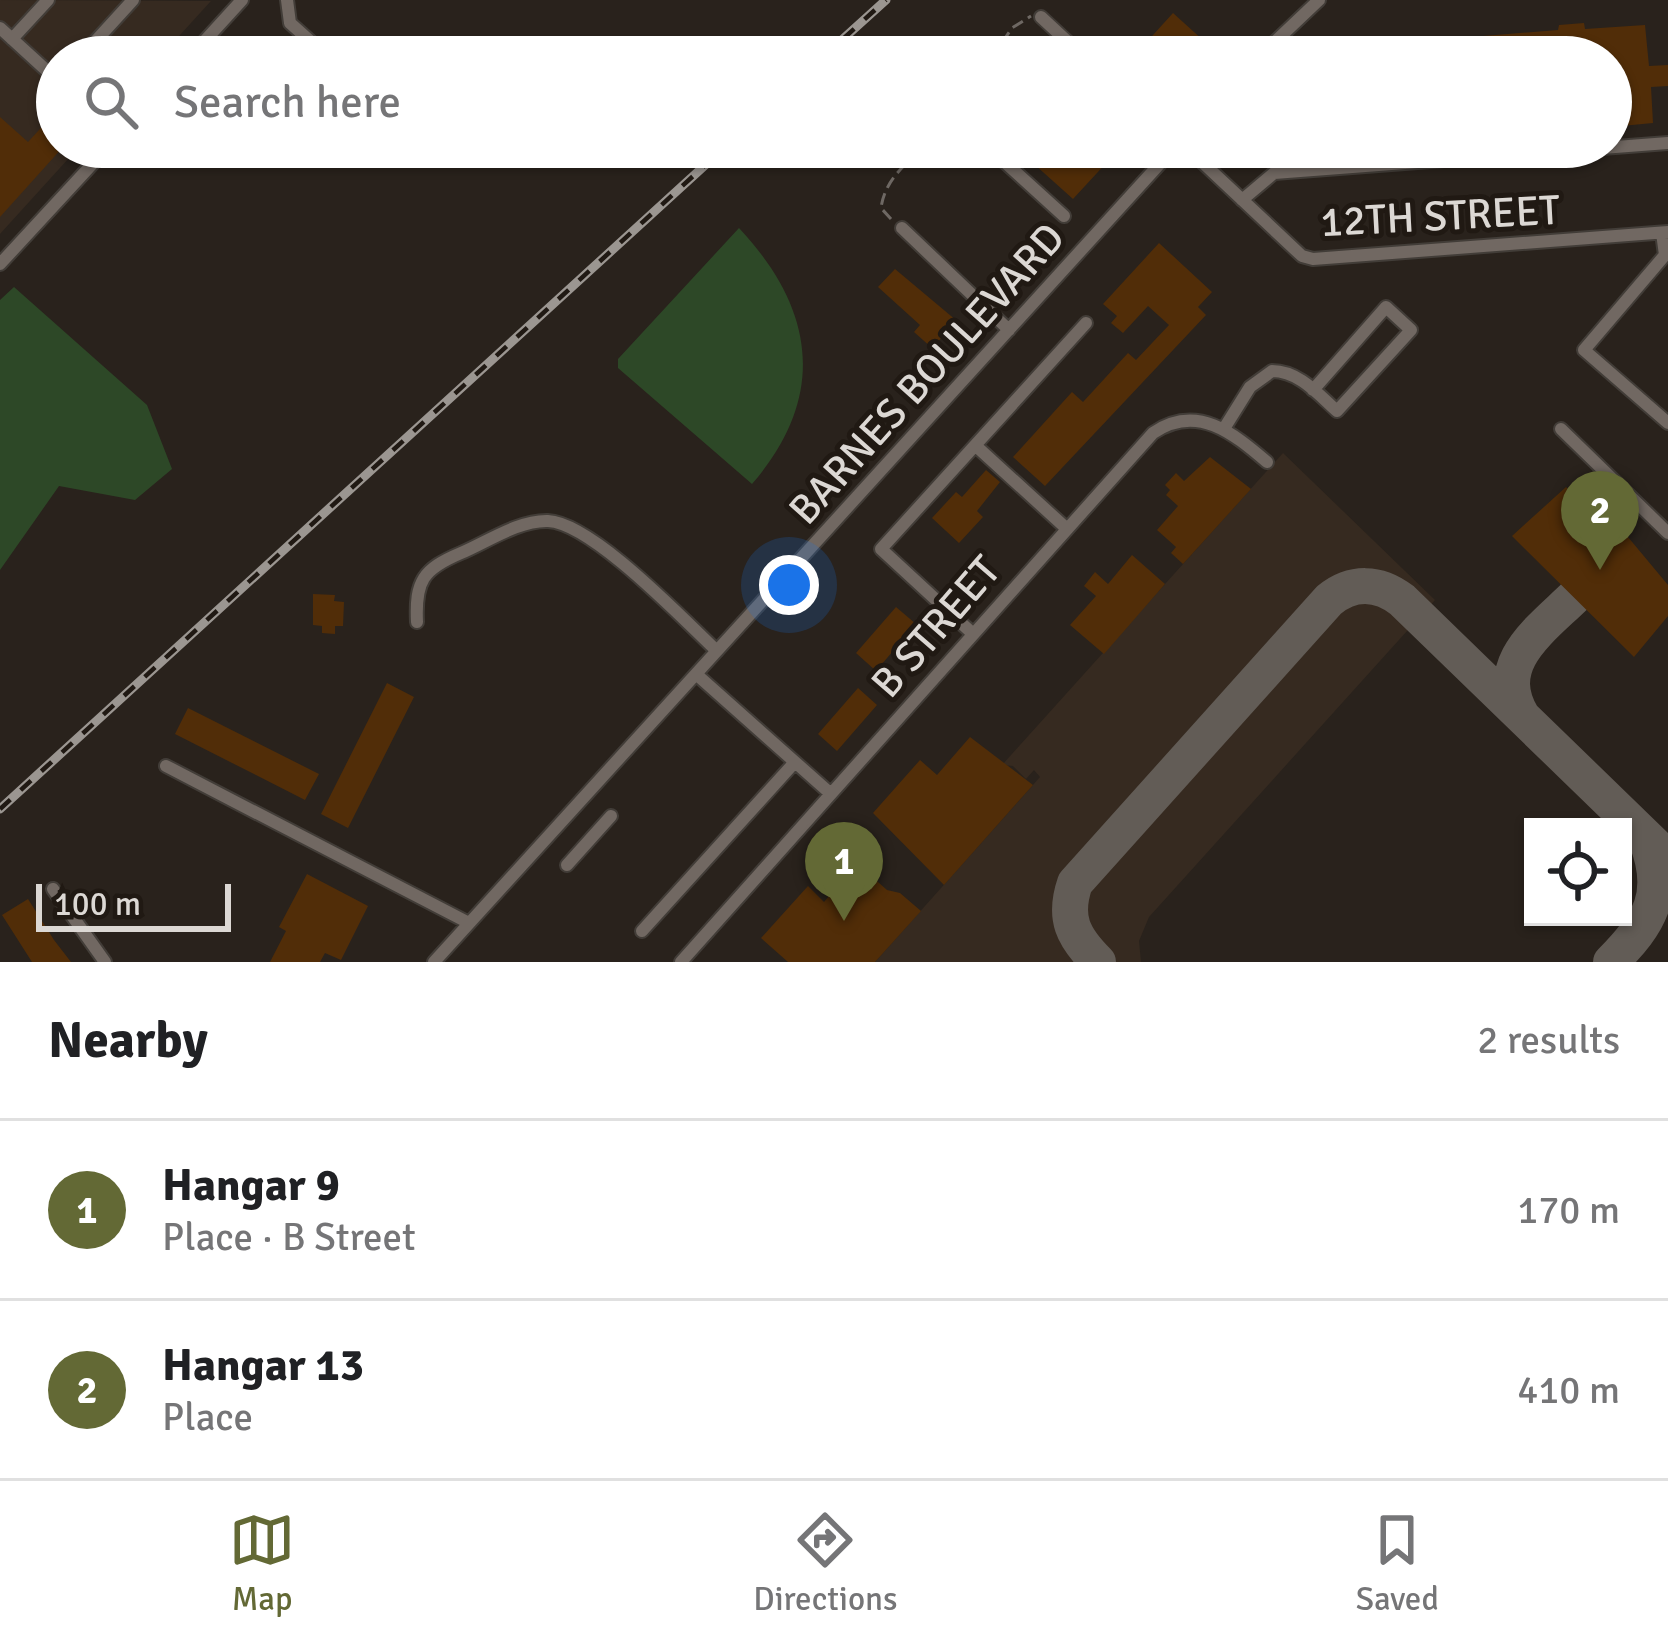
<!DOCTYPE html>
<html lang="en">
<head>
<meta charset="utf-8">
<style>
	:root { --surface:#fff; --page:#f6f6f6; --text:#202124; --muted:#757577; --line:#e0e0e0; --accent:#636935 }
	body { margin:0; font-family:Signika,sans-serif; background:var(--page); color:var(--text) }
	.controls { position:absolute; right:36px; bottom:36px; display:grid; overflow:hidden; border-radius:0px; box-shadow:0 3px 9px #0004 }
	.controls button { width:108px; height:108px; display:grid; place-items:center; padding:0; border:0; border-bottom:3px solid var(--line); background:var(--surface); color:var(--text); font:60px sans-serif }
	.scale { position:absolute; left:36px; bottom:30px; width:195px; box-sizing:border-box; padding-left:12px; border:6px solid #dcd8d4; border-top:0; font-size:33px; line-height:42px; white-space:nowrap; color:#dcd8d4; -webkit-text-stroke:9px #201913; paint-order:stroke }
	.you { position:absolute; left:789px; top:585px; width:42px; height:42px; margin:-30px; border:9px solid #fff; border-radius:50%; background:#1a73e8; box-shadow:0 0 0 18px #1a73e833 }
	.badge { display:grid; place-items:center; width:78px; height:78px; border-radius:50%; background:var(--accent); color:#fff; font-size:39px; font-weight:700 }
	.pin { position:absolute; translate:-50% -99px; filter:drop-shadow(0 3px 6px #0008) }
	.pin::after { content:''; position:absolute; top:63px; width:42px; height:36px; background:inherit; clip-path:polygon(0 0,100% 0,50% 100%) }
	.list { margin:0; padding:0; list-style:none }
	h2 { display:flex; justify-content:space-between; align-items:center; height:156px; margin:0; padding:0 48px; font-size:51px }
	h2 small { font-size:39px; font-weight:400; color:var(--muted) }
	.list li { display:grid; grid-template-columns:78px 1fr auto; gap:36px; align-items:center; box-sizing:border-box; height:180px; padding:0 48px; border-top:3px solid var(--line) }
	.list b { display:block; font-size:45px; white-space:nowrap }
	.list p { margin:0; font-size:39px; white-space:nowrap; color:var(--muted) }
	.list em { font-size:39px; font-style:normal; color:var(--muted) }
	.icon { flex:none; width:66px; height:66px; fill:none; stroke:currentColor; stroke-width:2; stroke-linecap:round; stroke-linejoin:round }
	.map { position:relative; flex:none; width:1668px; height:962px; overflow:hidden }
	.search { position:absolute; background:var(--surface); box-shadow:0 3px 9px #0004; left:36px; right:36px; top:36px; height:132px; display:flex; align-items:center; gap:30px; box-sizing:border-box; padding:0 42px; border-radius:66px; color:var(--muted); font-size:45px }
	.sheet { height:516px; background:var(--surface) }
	nav { display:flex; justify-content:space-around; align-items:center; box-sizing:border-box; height:168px; border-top:3px solid var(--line); background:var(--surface); font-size:33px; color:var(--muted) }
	nav a { display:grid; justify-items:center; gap:6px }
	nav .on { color:var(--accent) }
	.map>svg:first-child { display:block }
	.built { fill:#362a20 }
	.green { fill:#2d4827 }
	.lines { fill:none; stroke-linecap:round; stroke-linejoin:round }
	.taxiway { stroke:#625c56; stroke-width:36 }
	.building { fill:#512d08 }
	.minor-casing { stroke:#423d38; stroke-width:16 }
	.path { stroke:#6e6863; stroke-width:3; stroke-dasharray:12 6; stroke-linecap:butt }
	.minor { stroke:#716862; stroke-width:12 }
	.rail-casing { stroke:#9b9691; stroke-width:9 }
	.rail { stroke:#201913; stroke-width:4.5; stroke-dasharray:14; stroke-linecap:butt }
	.labels { text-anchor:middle; stroke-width:10; stroke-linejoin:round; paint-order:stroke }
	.street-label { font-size:42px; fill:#dcd8d4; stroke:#201913 }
</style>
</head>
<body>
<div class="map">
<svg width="1668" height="962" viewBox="0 0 1668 962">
	<rect width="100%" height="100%" fill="#29221c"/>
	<path class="built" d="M0,0L211,1L160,57H57V147H79L0,234Z
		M1283,453L1435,600L1149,917L1139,941L1141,962H875L1040,777L1034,770L1026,779L1013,766L1002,765Z"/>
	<path class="green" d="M739,228C815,309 828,396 752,484L618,368V359Z
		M14,287L147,405L172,469L135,500L59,486L0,570V300Z"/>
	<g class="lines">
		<path class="taxiway" d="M1522,716C1491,664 1539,631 1574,597
			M1098,962C1073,937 1063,918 1075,883L1329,600C1352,581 1379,582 1402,600L1668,858
			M1611,962C1650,923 1668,894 1646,839"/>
	</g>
	<path class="building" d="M1173,13L1215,51L1209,57H1133Z
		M1584,23L1585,29L1645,25L1649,66L1668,65V86L1651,87L1653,123L1611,127V57H1448L1446,39L1558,30L1559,25Z
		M0,117L28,142L50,118L57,124V147H63L0,217Z
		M1050,147H1121L1073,199L1034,164Z
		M1159,243L1212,292L1198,307L1206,315L1045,486L1013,457L1072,392L1083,402L1128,353L1136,360L1169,325L1148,306L1123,333L1111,323L1117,316L1103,304Z
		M895,269L957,321L932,348L914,332L920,325L878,287Z
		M1210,457L1251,489L1183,564L1171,553L1176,547L1157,530L1178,506L1166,495L1170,490L1165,485L1176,473L1184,481Z
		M986,470L1000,482L977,511L983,517L959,543L932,518L956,492L962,497Z
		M1566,487L1613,531L1618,525L1668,585V616L1634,657L1512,536Z
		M1132,555L1165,584L1104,654L1070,625L1096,596L1084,586L1095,572L1108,584Z
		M313,594L335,595L334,601L344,602L343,626H335V634L322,633V626L313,625Z
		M896,607L916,624L876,671L856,653Z
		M387,683L414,697L348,828L321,814Z
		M858,688L877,705L837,751L818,734Z
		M188,708L319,774L305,800L175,734Z
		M970,737L1033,785L944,885L873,813L920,760L937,775Z
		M843,851L887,890L900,893L921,911L875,962H788L761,938L808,886L824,902L847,875L833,862Z
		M307,874L368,906L341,960L325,953L320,962H270L286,931L279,927Z
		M28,899L54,940L71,962H32L2,915Z"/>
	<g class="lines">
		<g class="minor-casing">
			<path id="minor" d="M287,0L290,23L328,57
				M1041,17L1084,57
				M0,28L57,80
				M12,39L48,0
				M81,57L133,0
				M190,57L242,0
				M1259,57L1319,0
				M988,147L1064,216
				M1186,147L1302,256L1313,259L1668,232
				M1242,200L1274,173L1668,143
				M902,228L1009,330
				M1662,233L1665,255L1584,350L1668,423
				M0,264L108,147
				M1225,427L1250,387L1272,371C1299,371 1318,394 1337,411L1411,330L1386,307L1313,390
				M1561,429L1668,533
				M976,446L1066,528
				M417,622C415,581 423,569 461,553C487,542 519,520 548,521C592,523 683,619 717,651
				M972,633L881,549L1086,323
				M696,674L831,794
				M166,766L469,923
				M567,865L611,816
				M53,889L105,962
				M642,931L795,762
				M434,962L1175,147
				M681,962L1153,433C1197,403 1233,433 1267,462"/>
		</g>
		<path class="path" d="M992,57L1012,28L1031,16
			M891,219L881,208C885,180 904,166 923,147"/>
		<use href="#minor" class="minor"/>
		<g class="rail-casing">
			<path id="rail" d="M823,57L886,0
				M0,809L725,147"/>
		</g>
		<use href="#rail" class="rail"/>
	</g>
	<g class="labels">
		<g class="street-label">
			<text transform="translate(1440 215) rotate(-3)" y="15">12TH STREET</text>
			<text transform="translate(926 373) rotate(-48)" y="15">BARNES BOULEVARD</text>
			<text transform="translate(935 626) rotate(-49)" y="15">B STREET</text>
		</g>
	</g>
</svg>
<div class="controls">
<button><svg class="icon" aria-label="locate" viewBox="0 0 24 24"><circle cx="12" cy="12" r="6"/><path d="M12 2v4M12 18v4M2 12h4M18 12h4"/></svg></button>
</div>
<div class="scale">100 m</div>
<div class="you"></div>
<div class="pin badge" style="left:844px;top:921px">1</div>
<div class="pin badge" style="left:1600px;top:570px">2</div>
<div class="search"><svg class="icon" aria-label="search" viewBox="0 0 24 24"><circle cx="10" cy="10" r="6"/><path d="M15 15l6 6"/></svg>Search here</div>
</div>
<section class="sheet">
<h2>Nearby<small>2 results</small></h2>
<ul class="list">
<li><span class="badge">1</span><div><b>Hangar 9</b><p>Place · B Street</p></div><em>170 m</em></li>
<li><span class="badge">2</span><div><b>Hangar 13</b><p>Place</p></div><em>410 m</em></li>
</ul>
</section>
<nav>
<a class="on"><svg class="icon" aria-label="map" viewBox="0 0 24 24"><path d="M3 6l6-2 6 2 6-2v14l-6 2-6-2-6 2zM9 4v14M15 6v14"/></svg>Map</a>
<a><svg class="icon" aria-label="directions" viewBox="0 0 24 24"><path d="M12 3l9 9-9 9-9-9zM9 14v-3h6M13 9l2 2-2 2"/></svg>Directions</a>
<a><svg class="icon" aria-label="saved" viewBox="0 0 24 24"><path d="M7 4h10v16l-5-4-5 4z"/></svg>Saved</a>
</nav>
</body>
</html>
